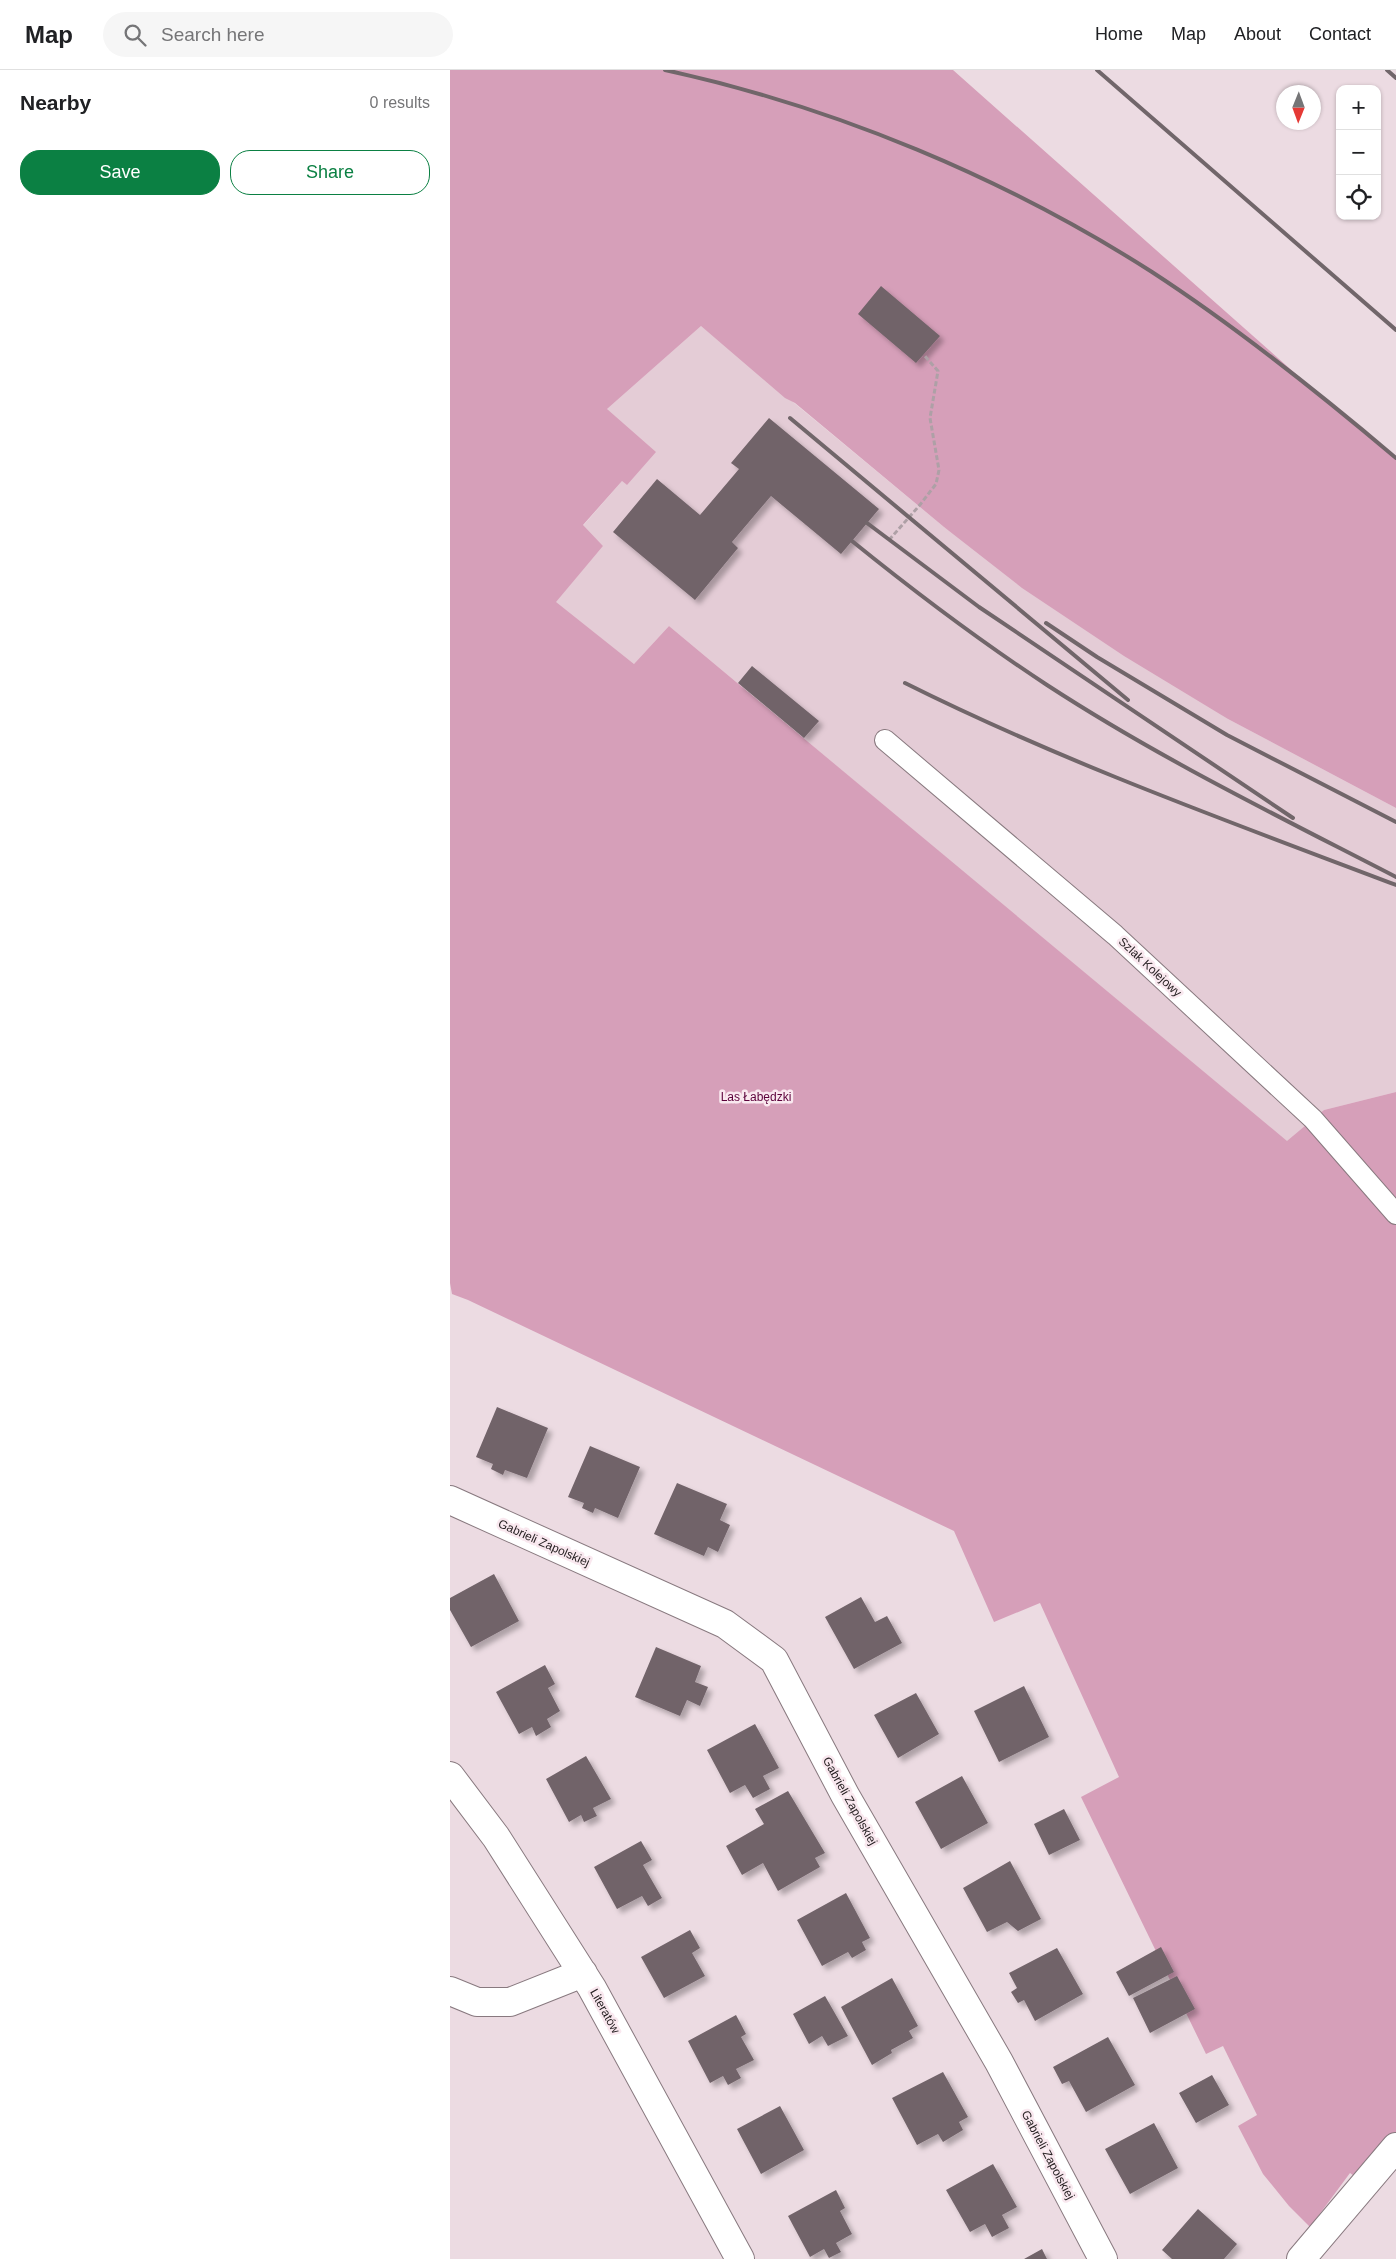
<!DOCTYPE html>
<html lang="en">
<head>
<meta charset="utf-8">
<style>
	:root { --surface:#fff; --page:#f6f6f6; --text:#202124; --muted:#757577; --line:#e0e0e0; --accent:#0b8043 }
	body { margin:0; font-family:Helvetica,sans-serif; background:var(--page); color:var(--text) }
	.controls { position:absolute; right:15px; top:15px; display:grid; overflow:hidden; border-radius:10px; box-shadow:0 1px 4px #0004 }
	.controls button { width:45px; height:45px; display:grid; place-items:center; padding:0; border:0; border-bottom:1px solid var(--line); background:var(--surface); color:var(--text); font:25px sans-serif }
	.compass { position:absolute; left:826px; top:15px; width:45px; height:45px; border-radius:50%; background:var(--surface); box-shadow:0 1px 4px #0004; rotate:181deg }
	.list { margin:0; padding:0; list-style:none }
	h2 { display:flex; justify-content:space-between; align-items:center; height:65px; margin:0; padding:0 20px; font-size:21px }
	h2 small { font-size:16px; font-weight:400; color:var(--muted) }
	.actions { display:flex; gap:10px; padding:15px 20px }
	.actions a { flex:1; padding:11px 0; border:1px solid var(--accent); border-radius:20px; text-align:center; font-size:18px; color:var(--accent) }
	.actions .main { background:var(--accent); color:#fff }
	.icon { flex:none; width:28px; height:28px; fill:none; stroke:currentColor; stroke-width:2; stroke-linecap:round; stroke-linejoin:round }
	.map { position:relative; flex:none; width:946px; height:2189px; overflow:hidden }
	header { display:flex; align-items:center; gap:30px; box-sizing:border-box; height:70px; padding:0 25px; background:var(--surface); border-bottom:1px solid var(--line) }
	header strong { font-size:24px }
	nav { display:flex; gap:28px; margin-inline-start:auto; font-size:18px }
	.search { width:350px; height:45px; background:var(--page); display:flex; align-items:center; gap:12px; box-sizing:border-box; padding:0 18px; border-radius:28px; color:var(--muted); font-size:19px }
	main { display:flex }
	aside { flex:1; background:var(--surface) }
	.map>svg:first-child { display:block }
	.built { fill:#e4ccd6 }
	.green { fill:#d69fb9 }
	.building { fill:#716369; filter:url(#shadow) }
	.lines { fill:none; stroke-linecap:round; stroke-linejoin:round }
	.service-casing { stroke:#88797f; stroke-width:22 }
	.minor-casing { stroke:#88797f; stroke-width:30 }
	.path { stroke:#aea0a6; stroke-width:3; stroke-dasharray:5 2.5; stroke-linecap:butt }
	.service { stroke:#fff; stroke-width:20 }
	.minor { stroke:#fff; stroke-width:28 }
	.rail { stroke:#71666a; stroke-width:4 }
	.labels { text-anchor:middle; stroke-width:5; stroke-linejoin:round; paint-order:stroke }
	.street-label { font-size:12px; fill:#272123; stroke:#f9e8ef }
	.park-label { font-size:12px; fill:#5b013a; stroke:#f9e8ef }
</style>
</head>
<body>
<header>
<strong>Map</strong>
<div class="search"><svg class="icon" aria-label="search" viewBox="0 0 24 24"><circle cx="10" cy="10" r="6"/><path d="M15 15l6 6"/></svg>Search here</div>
<nav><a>Home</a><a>Map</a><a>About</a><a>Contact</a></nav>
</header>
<main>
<aside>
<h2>Nearby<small>0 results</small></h2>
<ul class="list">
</ul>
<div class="actions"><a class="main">Save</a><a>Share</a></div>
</aside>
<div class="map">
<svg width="946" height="2189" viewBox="0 0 946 2189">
	<defs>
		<filter id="shadow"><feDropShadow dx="4.5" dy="4.5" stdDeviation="2.5" flood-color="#0004"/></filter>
	</defs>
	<rect width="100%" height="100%" fill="#ecdbe2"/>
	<path class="built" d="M251,256L494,457L778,649L946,738V1022L874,1040L837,1072L219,556L184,594L105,532L153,476L133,456L172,411L177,415L157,339Z"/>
	<path class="green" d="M0,0H503L856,313L946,388V738L778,649L674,586L572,518L494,457L345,333L335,328L251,256L157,339L206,382L177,415L172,411L133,455L153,476L106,532L184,594L219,556L837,1071L874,1040L946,1022V2099L925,2121L900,2103L860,2157L839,2136L813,2104L788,2056L807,2045L773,1976L756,1984L631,1727L669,1707L590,1533L544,1552L504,1461L18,1230L2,1224L0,1213Z"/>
	<path class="building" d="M431,216L490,266L466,293L408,244Z
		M319,348L429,439L391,484L321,426L282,472L288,478L245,530L163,462L207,409L250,445L289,399L281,393Z
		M302,596L369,651L354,668L288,613Z
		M47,1337L98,1358L77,1408L55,1400L53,1405L41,1399L43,1394L26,1387Z
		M140,1376L190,1397L168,1448L145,1438L143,1443L132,1438L134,1433L118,1427Z
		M227,1413L277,1434L270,1450L280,1455L268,1482L258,1477L254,1486L204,1464Z
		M44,1504L69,1551L21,1577L0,1540V1528Z
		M411,1527L425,1552L437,1546L452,1573L404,1599L375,1547Z
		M206,1577L251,1596L245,1612L258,1617L250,1636L237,1630L230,1646L185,1627Z
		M95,1595L105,1614L98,1618L110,1641L97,1649L101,1657L86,1666L82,1657L69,1664L46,1622Z
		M574,1616L599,1667L549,1692L524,1641Z
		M466,1623L489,1664L448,1688L424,1645Z
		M305,1654L329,1698L313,1706L320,1719L303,1728L295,1715L280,1723L257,1680Z
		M136,1686L161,1729L143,1738L147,1746L134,1752L131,1745L119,1752L96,1709Z
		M512,1706L538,1753L491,1779L465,1732Z
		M338,1721L375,1783L365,1788L370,1797L328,1821L313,1793L292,1805L276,1776L314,1754L305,1739Z
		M614,1739L630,1770L599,1785L584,1754Z
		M191,1771L202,1790L193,1795L212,1828L198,1836L192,1826L167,1839L144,1797Z
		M560,1791L591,1849L568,1861L557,1852L537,1862L513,1818Z
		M396,1823L420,1868L412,1872L416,1880L402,1888L398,1882L372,1896L347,1850Z
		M240,1860L250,1878L242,1883L255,1906L214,1928L191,1887Z
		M711,1877L724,1902L679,1926L666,1902Z
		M607,1878L633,1924L585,1951L574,1930L568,1933L561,1922L567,1918L559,1903Z
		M727,1906L745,1939L700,1963L683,1928Z
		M442,1908L468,1956L459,1961L463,1968L441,1980L442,1983L422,1995L391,1937Z
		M375,1926L398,1966L378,1976L372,1966L359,1974L343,1944Z
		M286,1945L296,1964L291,1967L304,1990L286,1999L291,2008L278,2015L273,2006L260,2013L238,1971Z
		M658,1967L685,2015L636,2042L619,2011L612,2014L603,1997Z
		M493,2002L518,2047L509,2052L513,2060L493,2072L488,2064L467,2075L442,2028Z
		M762,2005L779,2035L746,2053L729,2023Z
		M330,2036L354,2080L311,2104L287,2059Z
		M704,2053L728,2098L680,2124L655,2079Z
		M543,2094L567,2137L552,2145L559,2158L542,2167L535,2154L520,2162L496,2120Z
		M386,2120L395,2138L390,2141L402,2164L386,2173L391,2182L379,2188L374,2179L360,2187L338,2146Z
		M748,2139L787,2174L774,2189H722L712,2180Z
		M592,2179L597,2189H574Z"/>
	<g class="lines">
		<g class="service-casing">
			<path id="service" d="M435,670L665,865L863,1049L946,1144"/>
		</g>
		<g class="minor-casing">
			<path id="minor" d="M0,1430L275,1554L324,1590L395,1725L549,1992L653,2189
				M0,1706L46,1767L142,1918L290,2189
				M0,1921L27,1932H60L133,1903
				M851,2189L946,2077"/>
		</g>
		<path class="path" d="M439,470L469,436L486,414L489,400L480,348L488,301L474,285"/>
		<use href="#service" class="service"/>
		<use href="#minor" class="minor"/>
		<path class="rail" d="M215,0C385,37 555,108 702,202C788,258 868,322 946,388
			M647,0L946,260
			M937,0L946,8
			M340,348L678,630
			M417,453L529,537L843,748
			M402,471C465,522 530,571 597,615C709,688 828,746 946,807
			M596,553L647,587L777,665L946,752
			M455,613C613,692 780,752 946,815"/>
	</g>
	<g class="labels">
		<g class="street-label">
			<text transform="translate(700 897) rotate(43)" y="4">Szlak Kolejowy</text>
			<text transform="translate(94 1473) rotate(24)" y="4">Gabrieli Zapolskiej</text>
			<text transform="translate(400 1731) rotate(61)" y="4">Gabrieli Zapolskiej</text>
			<text transform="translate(155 1941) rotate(61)" y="4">Literatów</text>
			<text transform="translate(598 2085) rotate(62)" y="4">Gabrieli Zapolskiej</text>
		</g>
		<g class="park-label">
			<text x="306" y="1031">Las Łabędzki</text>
		</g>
	</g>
</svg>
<div class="controls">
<button>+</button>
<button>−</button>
<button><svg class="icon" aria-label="locate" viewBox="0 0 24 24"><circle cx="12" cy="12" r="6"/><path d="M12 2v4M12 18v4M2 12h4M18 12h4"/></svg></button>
</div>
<svg class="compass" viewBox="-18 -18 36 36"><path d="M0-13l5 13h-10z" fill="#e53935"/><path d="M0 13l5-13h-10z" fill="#757577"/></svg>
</div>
</main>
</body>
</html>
